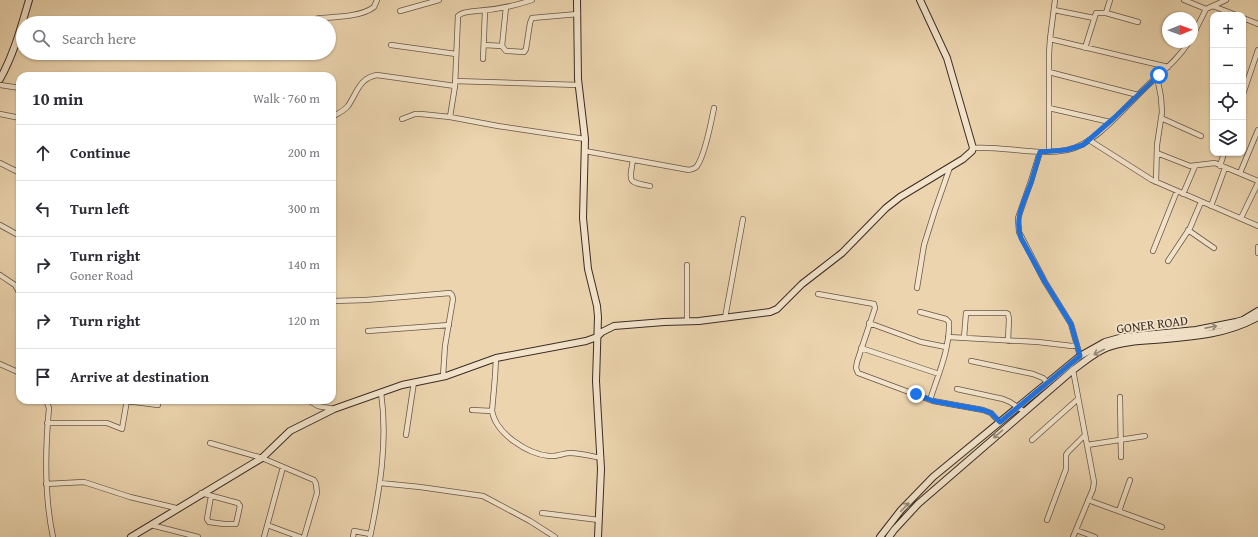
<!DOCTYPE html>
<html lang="en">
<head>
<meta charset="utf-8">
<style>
	:root { --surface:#fff; --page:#f7f7f7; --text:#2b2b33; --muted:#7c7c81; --line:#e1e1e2 }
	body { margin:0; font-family:"Gentium Book Plus",serif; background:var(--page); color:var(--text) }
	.controls { position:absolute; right:12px; top:12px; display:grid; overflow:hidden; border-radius:8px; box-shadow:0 1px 3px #0004 }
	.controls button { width:36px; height:36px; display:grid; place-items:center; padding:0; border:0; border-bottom:1px solid var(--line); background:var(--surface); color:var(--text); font:20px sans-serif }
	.compass { position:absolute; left:1162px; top:12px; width:36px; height:36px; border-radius:50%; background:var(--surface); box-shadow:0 1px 3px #0004; rotate:89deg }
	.stop { position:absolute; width:12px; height:12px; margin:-9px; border:3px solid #1a73e8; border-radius:50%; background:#fff }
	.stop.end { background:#1a73e8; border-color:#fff; box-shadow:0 1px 4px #0008 }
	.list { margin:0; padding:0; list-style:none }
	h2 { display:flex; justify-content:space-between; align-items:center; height:52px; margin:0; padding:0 16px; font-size:17px }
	h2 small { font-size:13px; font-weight:400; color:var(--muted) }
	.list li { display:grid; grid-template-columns:26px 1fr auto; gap:12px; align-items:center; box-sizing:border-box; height:56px; padding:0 16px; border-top:1px solid var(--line) }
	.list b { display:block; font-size:15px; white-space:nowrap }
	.list p { margin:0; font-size:13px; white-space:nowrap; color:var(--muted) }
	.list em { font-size:13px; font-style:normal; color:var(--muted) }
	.icon { flex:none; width:22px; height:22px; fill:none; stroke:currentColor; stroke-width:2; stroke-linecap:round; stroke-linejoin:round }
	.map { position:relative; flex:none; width:1258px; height:537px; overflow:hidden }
	.search { position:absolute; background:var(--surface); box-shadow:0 1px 3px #0004; left:16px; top:16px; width:320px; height:44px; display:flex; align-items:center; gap:10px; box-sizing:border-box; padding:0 14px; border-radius:22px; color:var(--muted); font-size:15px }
	.panel { position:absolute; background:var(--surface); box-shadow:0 1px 3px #0004; left:16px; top:72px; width:320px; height:332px; border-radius:12px }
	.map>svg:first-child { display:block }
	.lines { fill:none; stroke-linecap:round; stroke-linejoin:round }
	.street-casing { stroke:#675647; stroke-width:6 }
	.secondary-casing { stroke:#3b2c25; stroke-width:8 }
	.street { stroke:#f2e3ca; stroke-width:4.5 }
	.secondary { stroke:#f2e3ca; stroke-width:6 }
	.oneway { stroke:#968878 }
	.route { stroke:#1a73e8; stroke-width:5 }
	.labels { text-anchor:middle; stroke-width:3.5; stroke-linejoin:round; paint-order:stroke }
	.street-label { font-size:13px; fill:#3b2c25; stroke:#f2e3ca }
</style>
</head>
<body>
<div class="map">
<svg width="1258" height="537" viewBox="0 0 1258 537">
	<rect width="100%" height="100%" fill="#ebd4ae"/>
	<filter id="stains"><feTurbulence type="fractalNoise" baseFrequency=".005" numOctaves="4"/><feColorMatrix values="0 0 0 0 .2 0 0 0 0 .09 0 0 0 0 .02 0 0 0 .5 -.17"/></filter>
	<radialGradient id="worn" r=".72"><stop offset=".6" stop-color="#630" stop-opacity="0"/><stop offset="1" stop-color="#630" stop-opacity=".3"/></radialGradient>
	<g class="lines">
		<g class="street-casing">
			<path id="street" d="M1184,0L1206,9L1226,0
				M1213,6L1236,15
				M506,7L502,46L506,51L524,52L526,49L530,23L532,18L578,14
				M1054,10L1094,18
				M400,11L439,0
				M1106,13L1110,0
				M1243,18L1258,24
				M313,23L316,19L320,18C335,17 361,17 374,7L377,0
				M1192,37L1206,9
				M1050,39L1168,67
				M391,45L456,54
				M484,45L502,46
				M1085,48L1096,13H1106L1138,22
				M483,59L485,11
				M1049,72L1138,95
				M455,81L579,85
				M0,85L20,88
				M1243,94L1258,50
				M1049,108L1110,122
				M0,114L20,118
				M332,117C337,114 344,111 348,106C357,93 359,78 377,75L455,86
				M450,117L455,86L458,16C463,11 470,12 476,11C496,10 514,6 532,0
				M1161,118L1201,136
				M402,119L415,114H421L450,117L498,126L585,139
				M1089,140L1152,180L1258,226
				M973,148C1005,146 1036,156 1067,150C1095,145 1125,107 1145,88C1160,73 1177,61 1189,42
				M585,151L689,170C692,169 695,169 697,166C705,155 711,123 714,108
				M1040,152L1031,181L1018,218L1019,232L1045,282L1071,324L1080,356
				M1049,152V54L1050,39L1055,0
				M1157,153L1190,166L1215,163L1258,181
				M633,160C629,183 628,182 650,186
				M0,163L20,173
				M1220,166L1224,153
				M1240,173L1258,130
				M1156,182L1157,145L1162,112L1161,97L1157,77
				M1183,194L1195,166
				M1211,206L1225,168
				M1241,218L1258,183
				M0,225L20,236
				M1188,230L1214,248
				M1258,247V253
				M1153,251L1177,191
				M1168,261L1190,228L1201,202
				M0,275L15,285L20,294
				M917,288L924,245L935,210L950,167
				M818,294L874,304L875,308L857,362L856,368L858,373L933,401L983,410L991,413L1000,423
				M332,301L366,300L450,293L452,295L453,299L445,346L443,376
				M920,312L946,319L949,322C950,349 938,375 930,400
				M725,318L743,219
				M687,321V265
				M869,323L921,342L946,347
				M368,331L449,325
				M948,337L1038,342L1072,346L1077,345
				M964,338L966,313H1006L1008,314L1009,319L1008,341
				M861,348L939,374
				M496,358L495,377L492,411C496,434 528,454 549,456C557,457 563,453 570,453C580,453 591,456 601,458
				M971,361L1033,374L1043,378L1048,383
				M0,364L20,373
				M1073,370L1094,482L1093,489L1073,537
				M957,389L1003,399L1010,402L1025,412
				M1120,397L1121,457
				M46,400L49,408C45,451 44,495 53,537
				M308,400L318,406L334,409
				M127,401L158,405
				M472,410L492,411
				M47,423H107L122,429L127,400
				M406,435L414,382
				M1032,440L1078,399
				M210,443L262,458L314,480L316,484L317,493L304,537
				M1087,445L1145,436
				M380,483L420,487L483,496L530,521L555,537
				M46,484L84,482L130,497L176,508
				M201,493L238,503L240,506L236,524H224L209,522L207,519L211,496
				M1088,500L1162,527
				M1119,511L1130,480
				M542,513L599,520
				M1047,520L1066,469V455L1068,452L1085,435
				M151,525L198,537
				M267,525L300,537
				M1076,530L1095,537
				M264,537L283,467
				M353,537L354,531L370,534
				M370,537C380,489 388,441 381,392"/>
		</g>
		<g class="secondary-casing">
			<path id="secondary" d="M577,0L578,79L585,139L583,218L588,269L597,306L598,317L596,381L601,469L598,537
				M0,79C14,54 21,27 29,0
				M131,537L262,458L290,431L334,409L402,385L446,376L496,358L586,341L597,337L602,332L614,326L664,322L699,321L770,312L777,309L802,284L842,253L886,208L900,197L963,159L972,151L973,148L947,58L920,0
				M880,537L901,510L933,477L1080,356L1105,342L1123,337L1196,330L1236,322L1243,320L1258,311
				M889,537L894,530L918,504L1073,370C1084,362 1094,353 1106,348C1121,342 1138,341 1154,340C1190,337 1226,335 1258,317"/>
		</g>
		<use href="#street" class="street"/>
		<use href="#secondary" class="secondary"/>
	</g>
	<defs><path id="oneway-shaft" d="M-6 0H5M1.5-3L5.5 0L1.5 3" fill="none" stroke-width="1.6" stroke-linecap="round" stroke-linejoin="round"/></defs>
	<g class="oneway">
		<use href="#oneway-shaft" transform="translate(1211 327) rotate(-11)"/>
		<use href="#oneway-shaft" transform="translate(1099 352) rotate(153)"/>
		<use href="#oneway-shaft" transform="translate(998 434) rotate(139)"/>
		<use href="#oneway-shaft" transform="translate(905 507) rotate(-46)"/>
	</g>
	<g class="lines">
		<path class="route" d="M916,394L933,401L983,410L991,413L1000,422L1080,356L1071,324L1045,282L1021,238C1014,219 1024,201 1031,183C1034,173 1037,162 1040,152L1066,150L1083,145L1114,118L1159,75"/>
	</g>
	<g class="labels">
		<g class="street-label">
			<text transform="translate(1152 324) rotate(-7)" y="5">GONER ROAD</text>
		</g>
	</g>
	<rect width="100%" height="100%" filter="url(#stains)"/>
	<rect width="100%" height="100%" fill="url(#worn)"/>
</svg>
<div class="controls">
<button>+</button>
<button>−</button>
<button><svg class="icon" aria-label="locate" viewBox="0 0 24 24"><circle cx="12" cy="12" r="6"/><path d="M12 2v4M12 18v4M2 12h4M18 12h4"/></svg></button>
<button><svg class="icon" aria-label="layers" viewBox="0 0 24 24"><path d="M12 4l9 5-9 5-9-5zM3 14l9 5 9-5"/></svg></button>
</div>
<svg class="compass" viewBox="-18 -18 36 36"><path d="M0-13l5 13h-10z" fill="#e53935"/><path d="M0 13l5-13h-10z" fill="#7c7c81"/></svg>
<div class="stop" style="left:1159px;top:75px"></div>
<div class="stop end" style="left:916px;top:394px"></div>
<div class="search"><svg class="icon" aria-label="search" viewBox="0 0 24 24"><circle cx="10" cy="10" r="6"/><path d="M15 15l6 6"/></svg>Search here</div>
<section class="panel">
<h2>10 min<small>Walk · 760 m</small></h2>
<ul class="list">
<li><svg class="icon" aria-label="ahead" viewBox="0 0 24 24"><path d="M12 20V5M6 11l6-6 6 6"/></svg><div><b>Continue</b></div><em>200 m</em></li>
<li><svg class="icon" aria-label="left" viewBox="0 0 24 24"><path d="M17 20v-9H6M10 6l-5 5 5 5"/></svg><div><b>Turn left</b></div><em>300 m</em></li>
<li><svg class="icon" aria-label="right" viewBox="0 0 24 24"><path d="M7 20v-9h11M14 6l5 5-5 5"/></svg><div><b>Turn right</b><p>Goner Road</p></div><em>140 m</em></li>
<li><svg class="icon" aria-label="right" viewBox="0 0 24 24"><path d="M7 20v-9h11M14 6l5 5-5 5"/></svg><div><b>Turn right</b></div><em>120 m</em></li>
<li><svg class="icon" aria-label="arrive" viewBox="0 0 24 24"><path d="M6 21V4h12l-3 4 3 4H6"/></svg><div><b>Arrive at destination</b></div></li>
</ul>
</section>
</div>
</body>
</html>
